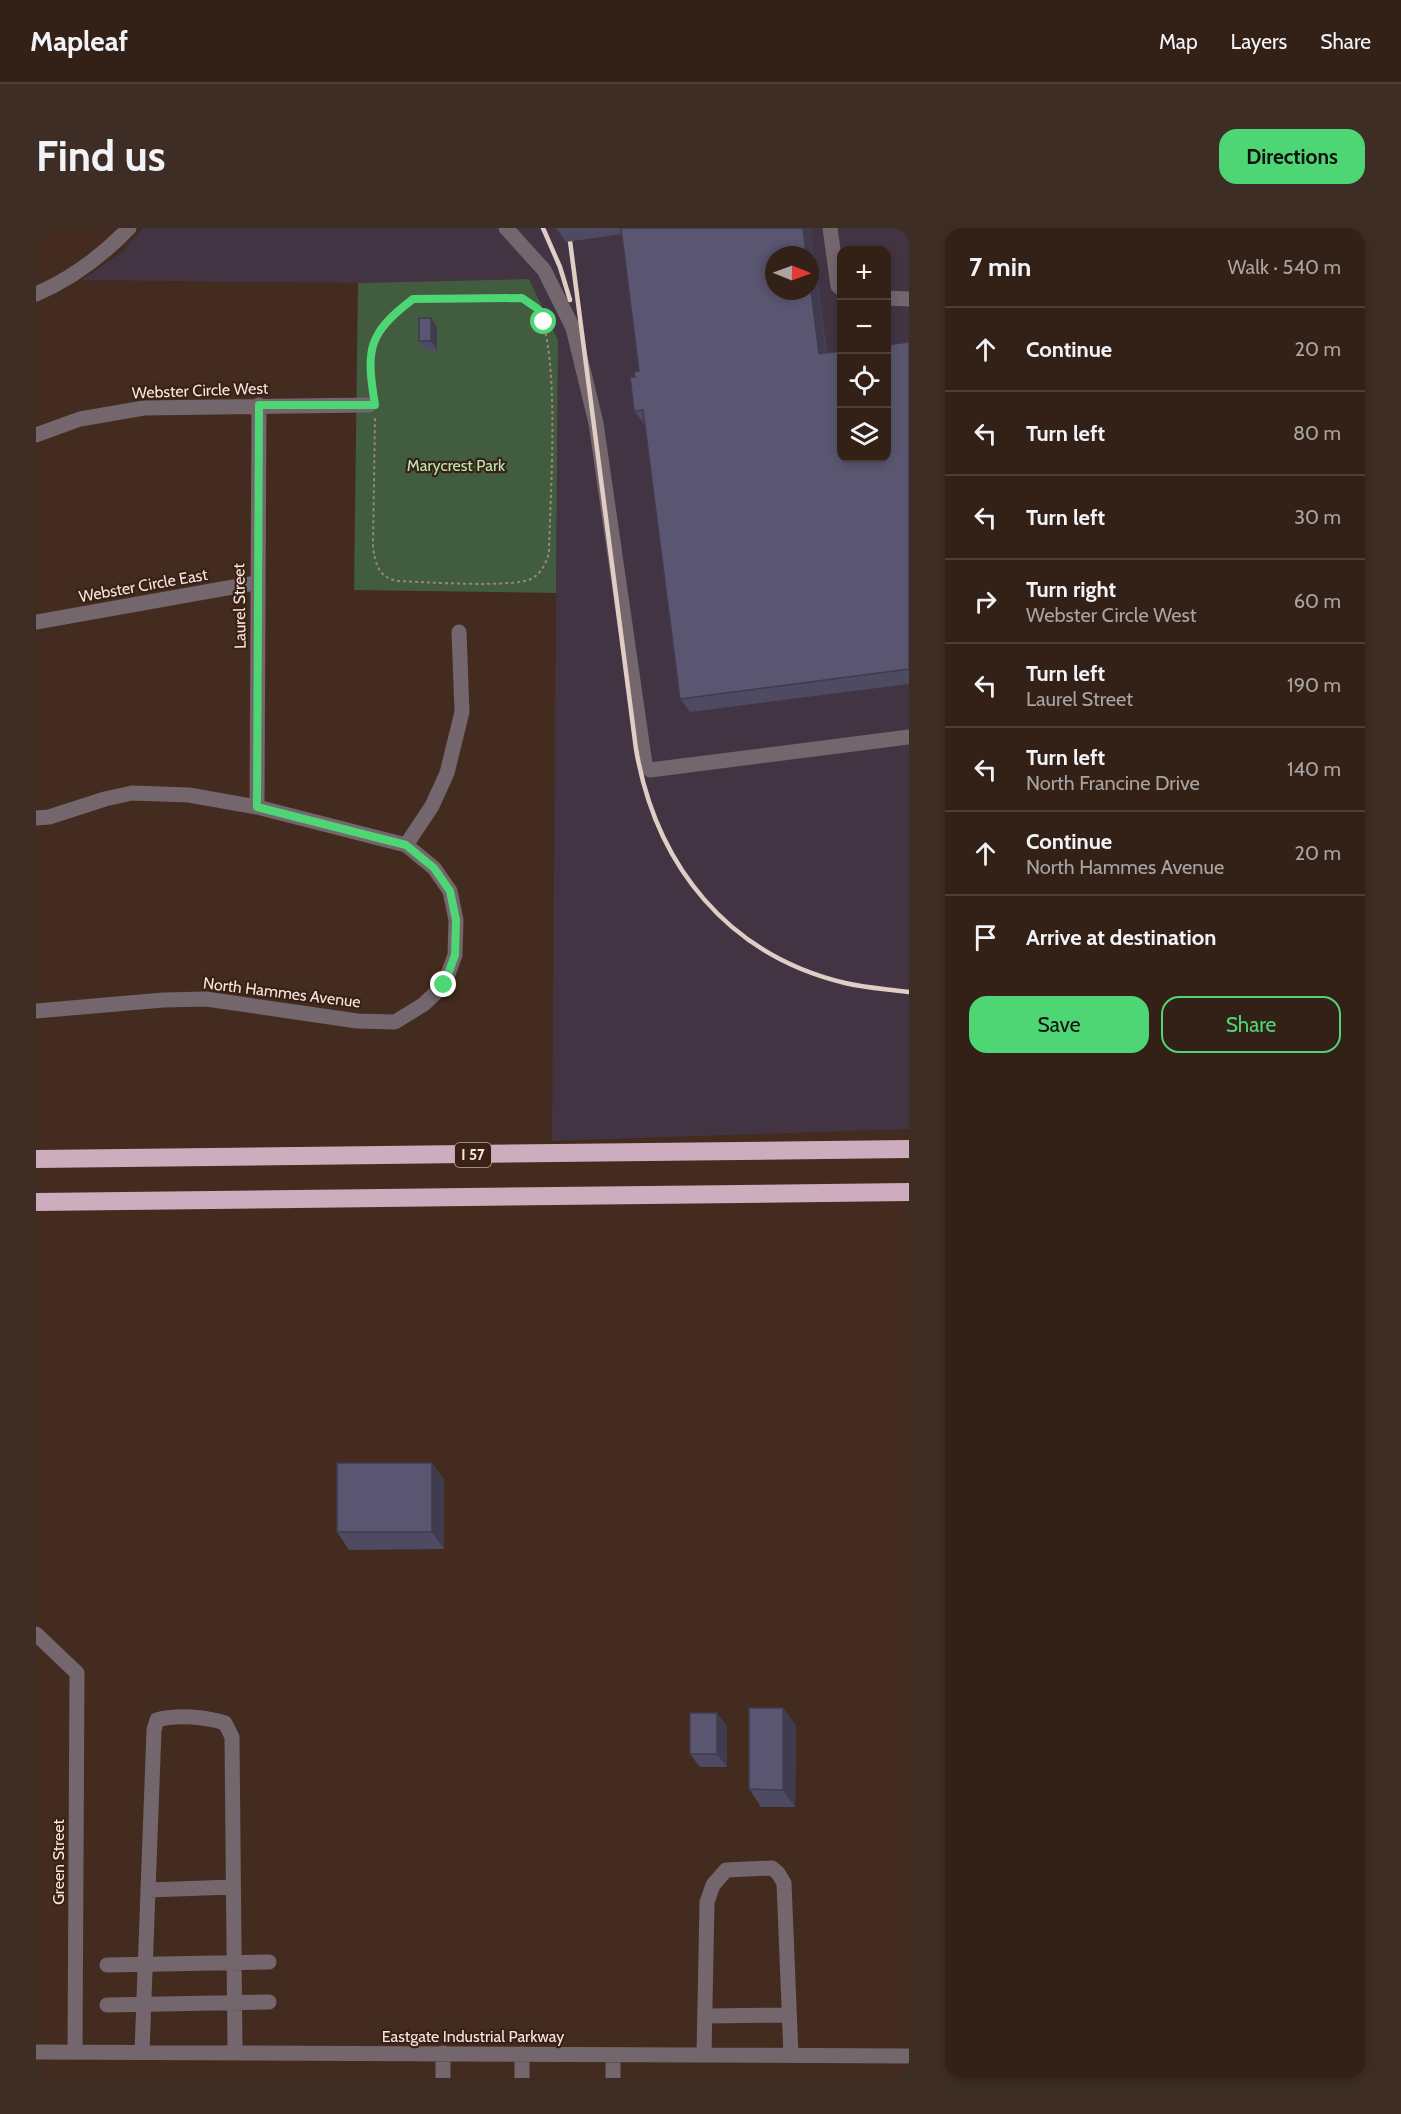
<!DOCTYPE html>
<html lang="en">
<head>
<meta charset="utf-8">
<style>
	:root { --surface:#332017; --page:#3e2d24; --text:#f1f3f6; --muted:#a9a3a1; --line:#4e3e36; --accent:#4ed675 }
	body { margin:0; font-family:Cabin,sans-serif; background:var(--page); color:var(--text) }
	.controls { position:absolute; right:18px; top:18px; display:grid; overflow:hidden; border-radius:12px; box-shadow:0 3px 9px #0003 }
	.controls button { width:54px; height:54px; display:grid; place-items:center; padding:0; border:0; border-bottom:2px solid var(--line); background:var(--surface); color:var(--text); font:30px sans-serif }
	.compass { position:absolute; left:729px; top:18px; width:54px; height:54px; border-radius:50%; background:var(--surface); box-shadow:0 3px 9px #0003; rotate:91deg }
	.stop { position:absolute; width:18px; height:18px; margin:-14px; border:4px solid #4ed675; border-radius:50%; background:#fff }
	.stop.end { background:#4ed675; border-color:#fff; box-shadow:0 2px 6px #0008 }
	.list { margin:0; padding:0; list-style:none }
	h2 { display:flex; justify-content:space-between; align-items:center; height:78px; margin:0; padding:0 24px; font-size:26px }
	h2 small { font-size:20px; font-weight:400; color:var(--muted) }
	.list li { display:grid; grid-template-columns:39px 1fr auto; gap:18px; align-items:center; box-sizing:border-box; height:84px; padding:0 24px; border-top:2px solid var(--line) }
	.list b { display:block; font-size:22px; white-space:nowrap }
	.list p { margin:0; font-size:20px; white-space:nowrap; color:var(--muted) }
	.list em { font-size:20px; font-style:normal; color:var(--muted) }
	.actions { display:flex; gap:12px; padding:18px 24px }
	.actions a { flex:1; padding:14px 0; border:2px solid var(--accent); border-radius:18px; text-align:center; font-size:21px; color:var(--accent) }
	.actions .main { background:var(--accent); color:#111 }
	.icon { flex:none; width:33px; height:33px; fill:none; stroke:currentColor; stroke-width:2; stroke-linecap:round; stroke-linejoin:round }
	.map { position:relative; flex:none; width:873px; height:1850px; overflow:hidden; border-radius:18px }
	header { display:flex; align-items:center; gap:36px; box-sizing:border-box; height:84px; padding:0 30px; background:var(--surface); border-bottom:2px solid var(--line) }
	header strong { font-size:28px }
	nav { display:flex; gap:33px; margin-inline-start:auto; font-size:21px }
	.intro { display:flex; align-items:center; justify-content:space-between; box-sizing:border-box; height:144px; padding:0 36px }
	h1 { margin:0; font-size:42px }
	.button { padding:15px 27px; border-radius:18px; background:var(--accent); color:#111; font-size:21px; font-weight:700 }
	main { display:flex; gap:36px; padding:0 36px }
	aside { flex:1; background:var(--surface); border-radius:18px; box-shadow:0 3px 9px #0003 }
	.map>svg:first-child { display:block }
	.industrial { fill:#423442; fill-rule:evenodd }
	.green { fill:#425c40 }
	.lines { fill:none; stroke-linecap:round; stroke-linejoin:round }
	.path { stroke:#9a857b; stroke-width:2; stroke-dasharray:3 3; stroke-linecap:butt }
	.minor { stroke:#73666d; stroke-width:15 }
	.highway { stroke:#cdadbd; stroke-width:18 }
	.rail { stroke:#e0cec5; stroke-width:4.5 }
	.wall { fill:#4d4a61 }
	.shaded-wall { fill:#3f3c4f }
	.building { fill:#5a5671; stroke:#3f3c4f; stroke-width:1.5 }
	.route { stroke:#4ed675; stroke-width:8 }
	.labels { text-anchor:middle; stroke-width:4.5; stroke-linejoin:round; paint-order:stroke }
	.shield { fill:#3a2116; stroke:#beaba2; stroke-width:1.5 }
	.shield-label { font-size:15px; font-weight:bold; fill:#f7e6de }
	.street-label { font-size:16px; fill:#f7e6de; stroke:#3a2116 }
	.park-label { font-size:16px; fill:#b6eab3; stroke:#3a2116 }
</style>
</head>
<body>
<header>
<strong>Mapleaf</strong>
<nav><a>Map</a><a>Layers</a><a>Share</a></nav>
</header>
<div class="intro"><h1>Find us</h1><a class="button">Directions</a></div>
<main>
<div class="map">
<svg width="873" height="1850" viewBox="0 0 873 1850">
	<rect width="100%" height="100%" fill="#442b1f"/>
	<path class="industrial" d="M107,0H873V901L516,913L522,112L493,51L322,55L46,52L87,23ZM806,22H850V230H806ZM738,27H774V63H738Z"/>
	<path class="green" d="M493,51L522,112L520,365L318,362L322,55Z"/>
	<g class="lines">
		<path class="path" d="M337,165C332,114 335,103 377,71C393,68 484,66 495,74C528,98 513,280 513,325C510,335 505,346 495,351C477,360 387,354 362,353C343,350 339,336 337,318L339,189"/>
		<path class="minor" d="M470,0L508,42L537,100L560,195L609,536L614,542L873,509
			M794,0L802,58L806,61
			M0,66C35,51 67,27 93,0
			M850,70L873,71
			M0,207L44,191L108,180L333,177
			M0,394L220,355
			M221,579L223,177
			M0,590L13,589L69,571L96,565L153,567L221,579L370,617L398,640L414,663L420,692L419,727L408,757L388,776L359,794L321,793L170,771L127,772L0,783
			M370,617L396,578L411,545L426,484L423,404
			M0,1406L41,1445L39,1824
			M112,1662L197,1659
			M71,1737L233,1734
			M71,1777L233,1774
			M669,1788L753,1787
			M0,1824L873,1828
			M106,1824L118,1502L121,1492C140,1486 170,1489 189,1495L196,1509L199,1824
			M407,1825V1850
			M668,1827L671,1674L677,1657L690,1642L736,1640L742,1645L748,1655L755,1827
			M486,1850V1826
			M577,1850V1827"/>
		<path class="highway" d="M0,931L873,921
			M0,974L873,964"/>
		<path class="rail" d="M507,0L524,39L534,72
			M534,13L600,521C620,638 692,727 809,755C830,760 852,761 873,764"/>
	</g>
	<path class="wall" d="M520,0H774L791,125L873,114V456L654,484L644,471L609,196H608L598,183L599,149L603,143L586,6L530,14Z
		M395,90L401,99V122H389L383,113Z
		M396,1235L408,1252V1321L313,1322L301,1304Z
		M747,1480L760,1498L759,1579H725L713,1561Z
		M691,1498V1539H664L654,1526Z"/>
	<path class="shaded-wall" d="M767,0H774L792,139L783,126L774,55V27H770Z
		M395,90L401,99V122L395,113Z
		M396,1235L408,1252V1321L396,1304Z
		M747,1480L760,1498L759,1579L747,1562Z
		M681,1485L691,1498V1539L681,1526Z"/>
	<path class="building" d="M585,0H767L770,27H738V63H774V55L783,126L806,123V230H850V117L873,114V441L644,471L607,182L598,183L594,149H599L598,144L603,143Z
		M383,90H395V113H383Z
		M301,1235H396V1304H301Z
		M713,1480H747V1562L713,1561Z
		M654,1485H681V1526H654Z"/>
	<g class="lines">
		<path class="route" d="M408,757L419,727L420,692L414,663L398,640L370,617L221,579L223,177H339C330,122 331,106 377,71L486,70L502,81L508,94"/>
	</g>
	<g class="labels">
		<rect class="shield" x="419" y="915" width="36" height="24" rx="4.5"/>
		<g class="shield-label">
			<text x="437" y="932">I 57</text>
		</g>
		<g class="street-label">
			<text transform="translate(164 162) rotate(-2)" y="6">Webster Circle West</text>
			<text transform="translate(107 357) rotate(-10)" y="6">Webster Circle East</text>
			<text transform="translate(203 378) rotate(-91)" y="6">Laurel Street</text>
			<text transform="translate(246 764) rotate(7)" y="6">North Hammes Avenue</text>
			<text transform="translate(22 1634) rotate(-90)" y="6">Green Street</text>
			<text x="437" y="1814">Eastgate Industrial Parkway</text>
		</g>
		<g class="park-label">
			<text x="420" y="243">Marycrest Park</text>
		</g>
	</g>
</svg>
<div class="controls">
<button>+</button>
<button>−</button>
<button><svg class="icon" aria-label="locate" viewBox="0 0 24 24"><circle cx="12" cy="12" r="6"/><path d="M12 2v4M12 18v4M2 12h4M18 12h4"/></svg></button>
<button><svg class="icon" aria-label="layers" viewBox="0 0 24 24"><path d="M12 4l9 5-9 5-9-5zM3 14l9 5 9-5"/></svg></button>
</div>
<svg class="compass" viewBox="-18 -18 36 36"><path d="M0-13l5 13h-10z" fill="#e53935"/><path d="M0 13l5-13h-10z" fill="#a9a3a1"/></svg>
<div class="stop" style="left:508px;top:94px"></div>
<div class="stop end" style="left:408px;top:757px"></div>
</div>
<aside>
<h2>7 min<small>Walk · 540 m</small></h2>
<ul class="list">
<li><svg class="icon" aria-label="ahead" viewBox="0 0 24 24"><path d="M12 20V5M6 11l6-6 6 6"/></svg><div><b>Continue</b></div><em>20 m</em></li>
<li><svg class="icon" aria-label="left" viewBox="0 0 24 24"><path d="M17 20v-9H6M10 6l-5 5 5 5"/></svg><div><b>Turn left</b></div><em>80 m</em></li>
<li><svg class="icon" aria-label="left" viewBox="0 0 24 24"><path d="M17 20v-9H6M10 6l-5 5 5 5"/></svg><div><b>Turn left</b></div><em>30 m</em></li>
<li><svg class="icon" aria-label="right" viewBox="0 0 24 24"><path d="M7 20v-9h11M14 6l5 5-5 5"/></svg><div><b>Turn right</b><p>Webster Circle West</p></div><em>60 m</em></li>
<li><svg class="icon" aria-label="left" viewBox="0 0 24 24"><path d="M17 20v-9H6M10 6l-5 5 5 5"/></svg><div><b>Turn left</b><p>Laurel Street</p></div><em>190 m</em></li>
<li><svg class="icon" aria-label="left" viewBox="0 0 24 24"><path d="M17 20v-9H6M10 6l-5 5 5 5"/></svg><div><b>Turn left</b><p>North Francine Drive</p></div><em>140 m</em></li>
<li><svg class="icon" aria-label="ahead" viewBox="0 0 24 24"><path d="M12 20V5M6 11l6-6 6 6"/></svg><div><b>Continue</b><p>North Hammes Avenue</p></div><em>20 m</em></li>
<li><svg class="icon" aria-label="arrive" viewBox="0 0 24 24"><path d="M6 21V4h12l-3 4 3 4H6"/></svg><div><b>Arrive at destination</b></div></li>
</ul>
<div class="actions"><a class="main">Save</a><a>Share</a></div>
</aside>
</main>
</body>
</html>
